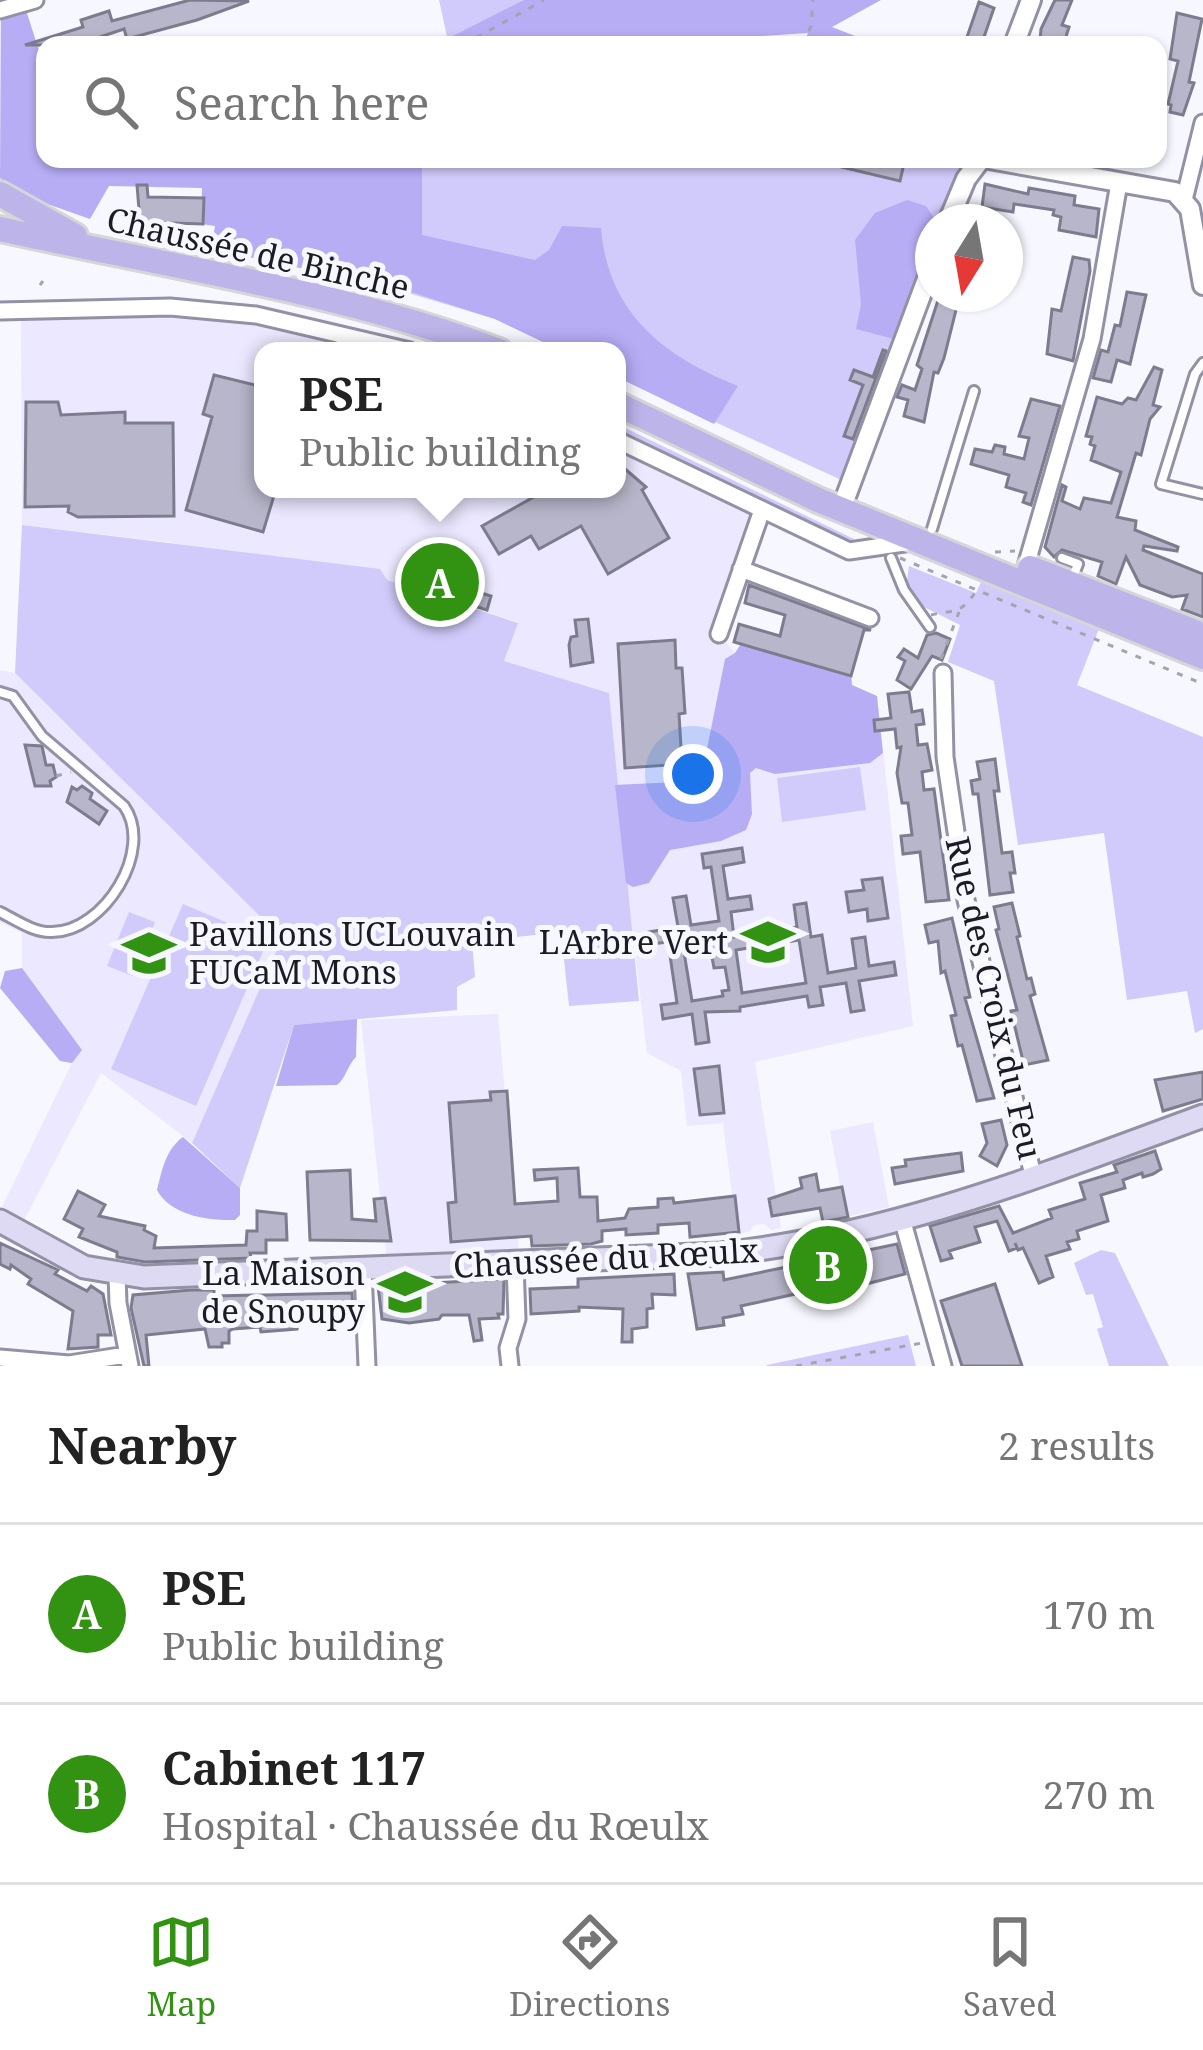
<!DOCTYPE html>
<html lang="en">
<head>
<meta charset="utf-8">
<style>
	:root { --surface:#fff; --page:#f6f6f6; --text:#222; --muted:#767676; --line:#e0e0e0; --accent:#329313 }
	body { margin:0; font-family:"Noto Serif",serif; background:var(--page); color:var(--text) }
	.compass { position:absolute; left:915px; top:204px; width:108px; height:108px; border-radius:50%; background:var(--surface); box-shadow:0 3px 9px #0004; rotate:191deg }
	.you { position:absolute; left:693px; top:774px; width:42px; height:42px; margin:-30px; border:9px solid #fff; border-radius:50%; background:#1a73e8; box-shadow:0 0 0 18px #1a73e833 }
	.badge { display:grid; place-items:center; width:78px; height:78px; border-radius:50%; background:var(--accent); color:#fff; font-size:39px; font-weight:700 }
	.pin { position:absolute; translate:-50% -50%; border:6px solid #fff; box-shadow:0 3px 12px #0006 }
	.popup { position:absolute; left:254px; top:342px; width:372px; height:156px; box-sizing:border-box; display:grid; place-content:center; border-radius:24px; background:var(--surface); filter:drop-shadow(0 3px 9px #0005); font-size:39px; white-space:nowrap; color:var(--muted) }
	.popup b { font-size:45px; color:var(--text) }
	.popup::after { content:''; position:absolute; left:50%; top:100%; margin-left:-24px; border:24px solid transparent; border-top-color:var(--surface) }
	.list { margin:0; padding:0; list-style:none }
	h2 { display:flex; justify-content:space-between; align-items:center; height:156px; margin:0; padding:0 48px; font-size:51px }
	h2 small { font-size:39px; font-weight:400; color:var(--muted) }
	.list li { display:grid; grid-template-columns:78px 1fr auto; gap:36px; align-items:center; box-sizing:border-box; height:180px; padding:0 48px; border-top:3px solid var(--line) }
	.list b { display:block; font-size:45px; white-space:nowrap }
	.list p { margin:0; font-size:39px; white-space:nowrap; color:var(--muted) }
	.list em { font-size:39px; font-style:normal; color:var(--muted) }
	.icon { flex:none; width:66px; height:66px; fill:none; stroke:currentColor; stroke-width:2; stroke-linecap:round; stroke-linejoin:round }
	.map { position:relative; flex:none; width:1203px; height:1366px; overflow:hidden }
	.search { position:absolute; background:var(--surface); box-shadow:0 3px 9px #0004; left:36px; right:36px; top:36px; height:132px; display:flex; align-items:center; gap:30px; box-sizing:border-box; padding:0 42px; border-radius:24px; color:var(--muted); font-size:45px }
	.sheet { height:516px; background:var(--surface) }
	nav { display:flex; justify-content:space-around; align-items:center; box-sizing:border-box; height:168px; border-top:3px solid var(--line); background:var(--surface); font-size:33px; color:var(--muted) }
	nav a { display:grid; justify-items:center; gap:6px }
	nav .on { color:var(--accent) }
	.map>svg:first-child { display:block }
	.built { fill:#ebe8ff }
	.green { fill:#d0cbfa }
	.forest { fill:#b6adf5 }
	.building { fill:#b8b6ca; stroke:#7d7c8e; stroke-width:3; fill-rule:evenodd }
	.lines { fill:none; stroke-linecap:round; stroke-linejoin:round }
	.service-casing { stroke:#9391a4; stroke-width:14 }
	.minor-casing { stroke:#9391a4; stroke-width:21 }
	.tertiary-casing { stroke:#9391a4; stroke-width:24 }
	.secondary-casing { stroke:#9391a4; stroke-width:27 }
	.primary-casing { stroke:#d6d6d7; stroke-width:30 }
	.path { stroke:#a4a4ac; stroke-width:3; stroke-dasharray:6 9; stroke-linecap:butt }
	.service { stroke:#fff; stroke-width:8 }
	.minor { stroke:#fff; stroke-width:15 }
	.tertiary { stroke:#fff; stroke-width:18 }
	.secondary { stroke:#dedaf4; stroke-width:21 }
	.primary { stroke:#bdb4e9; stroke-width:24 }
	.labels { text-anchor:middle; stroke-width:10; stroke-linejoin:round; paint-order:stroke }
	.street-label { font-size:33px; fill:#1c1b23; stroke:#f7f7ff }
	.poi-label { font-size:33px; fill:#1c1b23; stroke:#f7f7ff; text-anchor:end }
</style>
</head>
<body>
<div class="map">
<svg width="1203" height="1366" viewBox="0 0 1203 1366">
	<rect width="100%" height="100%" fill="#f7f7ff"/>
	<path class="built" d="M21,311L256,315L410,351H263V489H617V440L762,510L719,634L735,653L742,642L850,665L852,685L877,696L913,1026L755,1062L781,1228L771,1230L764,1224L754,1225L750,1231L737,1235L723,1123L687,1126L681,1071L647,1053L615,785L609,693L503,661L518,622L387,580L168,542L22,525Z
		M0,670L15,673L282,938L192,1143L101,1073L22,1224L0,1211L72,1063L82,1050L22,968V933L0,922Z
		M498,1014L520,1265L388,1269L361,1020Z
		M873,1122L889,1207L846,1217L830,1131Z"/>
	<path class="green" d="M439,0H524L448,41Z
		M399,159H981L948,222H933V263L850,484L617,377V351H562L495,319L348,275Z
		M617,424L854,539L851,544L617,432Z
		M22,525L380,569L387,580L518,623L504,661L609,693L639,1001L569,1006L561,932L472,942L475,977L457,987V1010L294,1025L240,1188L192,1143L282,938L15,673Z
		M909,566L976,593L983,578L1100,626L1077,685L1203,737V1029L1195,1033L1187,991L1127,1000L1104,833L1018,845L994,681L948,662L960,625L916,603L906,588Z
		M860,767L866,810L782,822L777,778Z
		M183,904L268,940L196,1106L111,1069Z
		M129,912L155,922L133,976L107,966Z
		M1101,1250L1115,1253L1169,1366H1109L1097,1329L1103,1327L1093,1294L1086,1295L1074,1263Z
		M908,1335L916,1366H767V1365Z"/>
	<path class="forest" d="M1,0H35L24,4L45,69V159H422V235L535,260L549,250L562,226L601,228C608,313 663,356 738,386L714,424L617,377V351H562L495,319L408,291L211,249L215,226L201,224L202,188L109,186L90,219L19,194L0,178Z
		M524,0H881L832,27L878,45H803L808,33L746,37L738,45H435Z
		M907,200L926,206L936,221L894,339L856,329L861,304L855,240L875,213Z
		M742,642L850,665L852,685L877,696L883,753L870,763L775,774L756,768L750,773L752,814L746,830L721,841L670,850L649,883L633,887L626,883L615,785L696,781L702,774L725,659L735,653Z
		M22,968L82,1050L72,1063L60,1061L0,988L5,971Z
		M357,1019L356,1057C347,1066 346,1078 337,1085L276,1086L294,1025Z
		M183,1137L240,1188V1215L235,1220C208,1221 170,1215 157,1190C162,1170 166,1149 183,1137Z"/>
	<path class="building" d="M190,0L249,1L197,20L127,39L124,29L76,45H25L83,27L81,20L109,11L112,21Z
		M1055,0H1072L1062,25L1069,27L1065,40L1061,39L1059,45L1040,40L1041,29Z
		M979,2L994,8L984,37L1002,40L1001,45H966L976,40L967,37Z
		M1177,13L1202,19L1189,82L1194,83L1183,115L1170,112L1171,105L1168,104L1178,61L1170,59Z
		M825,159H905L900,181L824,163Z
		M985,184L1028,194L1029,188L1075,196L1074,205L1099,209L1096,237L1059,230L1061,217L1053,215L1054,210L1014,204L1013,212L982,207Z
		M137,185H147L148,197L204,198L203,224L140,222Z
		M1073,257L1089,260L1090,271L1073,361L1047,354L1052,309L1061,311Z
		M1127,292L1146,295L1130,364L1117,360L1111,382L1093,378L1101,350L1108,352L1115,325L1120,326Z
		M940,294L959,298L944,358L938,373L934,372L924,422L904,416L908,400L897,397L902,385L915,390L922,369L917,365Z
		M883,350L886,351L853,439L844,436L863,385L850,380L854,370L873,377Z
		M1154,367L1162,370L1153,405L1160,407L1150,419L1141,455L1136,453L1117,517L1136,521L1135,530L1178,547L1177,551L1144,546L1143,550L1203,574V617L1182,609L1187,595L1172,597L1140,585L1126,557L1116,584L1098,576L1102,562L1062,550L1054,557L1045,547L1062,485L1066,487L1062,501L1080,509L1084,498L1111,503L1121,472L1091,460L1095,446L1090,444L1092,437L1086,436L1097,397L1122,404L1128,398L1136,400Z
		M214,375L263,387V489H276L263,532L186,510L212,417L203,414Z
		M1031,399L1060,406L1031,505L1023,502L1026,493L1006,487L1009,475L971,464L975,449L992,452L995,445L1005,447L1004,454L1024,459L1029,438L1019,436Z
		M26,402H58L61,415L125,412V423H173L174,516L78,517L68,512L69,506L25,507Z
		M617,462L646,487L642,490L669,538L608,574L581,526L539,549L531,536L499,554L482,526L548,489H617Z
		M423,567L446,571L445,574L467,581L465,588L491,596L487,610L416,587Z
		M749,585L871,630H864L851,676L734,642L739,624L780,636L785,615L745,603Z
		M588,619L593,662L571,666L569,645L571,637L577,636L575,620Z
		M936,633L950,639L942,660L932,656L911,689L897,680L905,661L898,657L904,649L918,658L927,635Z
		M675,640L676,668H682L685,713L679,714L682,764L625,768L618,644Z
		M909,692L912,712L922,710L924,724L916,725L918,745L927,744L932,770L922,772L924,790L934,789L949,900L926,902L920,852L903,854L901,836L912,835L908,803H902L897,773L901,747L897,748L895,729L875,731L874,720L891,718L888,694Z
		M25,745L42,746L46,765H53L56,777L50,781L51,786H35Z
		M995,759L999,791H994L1002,853L1012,852L1015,873H1010L1013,892L990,895L978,794H973L971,781L980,779L977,762Z
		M82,786L92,793L90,799L107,811L99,824L67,802L72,787L77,790Z
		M742,848L744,862L723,866L728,899L750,896L752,909L731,912L734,937L797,927L794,905L806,903L811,937L822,935L828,973L856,968L852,939L865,937L869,966L894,962L896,975L859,981L864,1010L851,1012L846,983L820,987L823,1005L809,1007L807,996L740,1007V1011L705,1012L709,1042L696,1044L692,1014L663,1019L661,1005L677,1003L668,942L651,944L649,932L678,927L673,898L686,896L691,925L719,921L711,867L704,868L702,854ZM708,936L714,968L725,967L729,990L722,991L723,996L692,1001L682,940ZM799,940L806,983L742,993L736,950Z
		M882,878L888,918L868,921L867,909L849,912L846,892L864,890L862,880Z
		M1012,903L1020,936L1017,937L1027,979L1031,978L1035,994L1030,996L1048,1060L1024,1065L1011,1011L1017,1010L996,930L999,929L994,907Z
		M952,918L970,997L965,998L994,1098L977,1101L965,1056L962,1045L958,1046L951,1016L956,1015L945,971L941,973L938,941L929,943L925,925Z
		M719,1066L724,1113L700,1115L694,1069Z
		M1203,1072V1099L1163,1111L1155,1080Z
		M507,1091L515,1204L558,1201L557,1178L535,1180L534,1170L578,1168L580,1197H597L598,1221L625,1218L629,1209L658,1207V1199L673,1198L674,1203L735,1196L739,1232L690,1237L689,1223L658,1225V1233L626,1235V1229L602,1231V1241L591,1244L532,1246L531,1236L451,1242L448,1203L456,1202L449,1103L491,1100L490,1092Z
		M1001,1120L1007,1145L997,1166L980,1156L987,1143L982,1124Z
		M1155,1151L1161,1169L1153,1174L1143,1177L1142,1173L1123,1180L1125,1188L1101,1195L1108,1221L1077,1231L1079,1239L1067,1242L1070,1249L1046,1256L1053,1277L1039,1283L1023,1248L1018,1250L1015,1243L1017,1248L1009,1251L997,1221L975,1227L980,1242L949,1251L952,1258L941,1261L930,1226L999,1206L1013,1233L1052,1218L1049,1210L1085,1199L1080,1183L1117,1172L1114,1165Z
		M961,1153L963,1171L895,1184L892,1168L906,1166L905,1160Z
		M350,1170L352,1219L376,1221L374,1199L385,1198L391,1241L310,1240L307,1172Z
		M816,1174L819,1191L842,1187L848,1217L823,1222L820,1208L772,1216L769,1199L802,1188L800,1178Z
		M78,1191L105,1205L99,1216L145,1226L144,1230L156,1236L154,1248L246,1245L247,1231H257V1211L286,1214L287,1240H266V1253H250L251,1258L145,1262L117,1257V1252L79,1237L83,1229L64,1219Z
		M0,1243L58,1270L55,1274L87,1291L91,1286L103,1294L111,1335H98V1347L68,1349L73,1311L28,1284L31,1279L11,1265L10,1269L0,1264Z
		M897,1244L905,1274L847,1289L846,1274L826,1279L827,1287L741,1306L743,1314L723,1318L724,1325L697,1329L688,1274L723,1272L724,1280Z
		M674,1274L675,1295L652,1294L653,1308L647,1309V1327L632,1329V1342H622L623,1309L579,1307V1311L531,1314L530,1289L578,1287V1279Z
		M504,1279L503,1314H498L499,1318L479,1319L482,1340L474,1341L469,1315H442L439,1319L409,1323L382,1319L378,1286Z
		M995,1284L1022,1366H962L941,1301Z
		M191,1290H214V1296L352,1293L353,1310L327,1312V1320H300L297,1329L261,1332L260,1327L233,1329L229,1331V1343H222V1347H209L205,1329L146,1335L149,1366H144L131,1308L133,1295Z"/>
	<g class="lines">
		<g class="service-casing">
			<path id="service" d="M338,351L343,334
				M1203,363L1195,374L1161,484L1203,494
				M932,529L974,391
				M891,558L904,590L930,627
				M1062,558L1078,564L1073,577
				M0,692L13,696L42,736L124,806C155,850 104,932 52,932C34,933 16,920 0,912"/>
		</g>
		<g class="minor-casing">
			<path id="minor" d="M0,10L35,0
				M1184,200L1203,123
				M0,311L170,307L256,315L410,351
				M617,440L849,551L918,541
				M1026,566L1092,339L1119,183
				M741,569L870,618
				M719,634L762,510
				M943,673L945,757L966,900L1034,1179
				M903,1222L943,1366
				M363,1270L367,1366
				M117,1275L118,1303L130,1366
				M0,1358L69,1364L126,1355
				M510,1366L508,1348L517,1319L515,1265"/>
		</g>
		<g class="tertiary-casing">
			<path id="tertiary" d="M1014,45L1031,0
				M989,159L1175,192L1190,209L1203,285
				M948,222L966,179L981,159
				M846,496L933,263"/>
		</g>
		<g class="secondary-casing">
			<path id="secondary" d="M0,1221L84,1267L144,1277L721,1254C893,1235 1042,1175 1203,1116"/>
		</g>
		<g class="primary-casing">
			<path id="primary" d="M0,194L75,236
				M0,229C167,266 339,291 499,351
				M617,404L818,500L1203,657
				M1030,568L1203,635"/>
		</g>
		<path class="path" d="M463,45L544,0
			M803,45L811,26L813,0
			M40,285L43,281
			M995,552L1015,551
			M900,558L1203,684
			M931,615C954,609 960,616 976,591
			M941,659L959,612
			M56,776L71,772
			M796,1366L922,1343"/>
		<use href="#service" class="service"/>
		<use href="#minor" class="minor"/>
		<use href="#tertiary" class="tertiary"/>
		<use href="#secondary" class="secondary"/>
		<use href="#primary" class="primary"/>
	</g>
	<defs>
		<g id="school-bare" transform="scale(4.14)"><path d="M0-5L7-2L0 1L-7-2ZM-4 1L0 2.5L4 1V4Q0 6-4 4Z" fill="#329313" stroke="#f7f7ff" stroke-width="2.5" paint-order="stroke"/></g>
		<g id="university-bare" transform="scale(4.14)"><path d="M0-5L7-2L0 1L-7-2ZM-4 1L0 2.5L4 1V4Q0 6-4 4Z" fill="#329313" stroke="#f7f7ff" stroke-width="2.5" paint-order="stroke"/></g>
	</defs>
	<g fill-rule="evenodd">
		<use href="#school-bare" x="768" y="942"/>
		<use href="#university-bare" x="149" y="953"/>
		<use href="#school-bare" x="405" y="1292"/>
	</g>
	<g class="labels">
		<g class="street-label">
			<text transform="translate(258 253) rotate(13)" y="12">Chaussée de Binche</text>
			<text transform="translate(994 998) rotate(77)" y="12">Rue des Croix du Feu</text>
			<text transform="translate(606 1258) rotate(-3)" y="12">Chaussée du Rœulx</text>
		</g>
		<g class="poi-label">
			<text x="189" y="946" text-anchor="start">Pavillons UCLouvain<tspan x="189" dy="38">FUCaM Mons</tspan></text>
			<text x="728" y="954">L'Arbre Vert</text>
			<text x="365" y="1285">La Maison<tspan x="365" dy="38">de Snoupy</tspan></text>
		</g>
	</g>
</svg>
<svg class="compass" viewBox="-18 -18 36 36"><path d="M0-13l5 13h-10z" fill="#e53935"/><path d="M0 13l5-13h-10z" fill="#767676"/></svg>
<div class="you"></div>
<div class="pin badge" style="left:440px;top:582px">A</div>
<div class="popup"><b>PSE</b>Public building</div>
<div class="pin badge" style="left:828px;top:1265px">B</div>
<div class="search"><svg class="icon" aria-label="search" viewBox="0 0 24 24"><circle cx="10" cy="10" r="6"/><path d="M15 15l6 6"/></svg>Search here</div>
</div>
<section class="sheet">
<h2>Nearby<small>2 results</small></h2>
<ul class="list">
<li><span class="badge">A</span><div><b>PSE</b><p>Public building</p></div><em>170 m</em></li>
<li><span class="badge">B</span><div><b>Cabinet 117</b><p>Hospital · Chaussée du Rœulx</p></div><em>270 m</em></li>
</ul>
</section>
<nav>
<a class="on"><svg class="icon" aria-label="map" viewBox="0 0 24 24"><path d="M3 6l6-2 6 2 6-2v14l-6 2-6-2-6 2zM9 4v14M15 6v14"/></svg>Map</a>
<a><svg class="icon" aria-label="directions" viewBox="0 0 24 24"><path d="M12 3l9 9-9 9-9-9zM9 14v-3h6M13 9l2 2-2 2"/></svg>Directions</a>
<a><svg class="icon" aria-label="saved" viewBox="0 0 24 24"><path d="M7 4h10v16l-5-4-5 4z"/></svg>Saved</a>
</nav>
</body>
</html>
